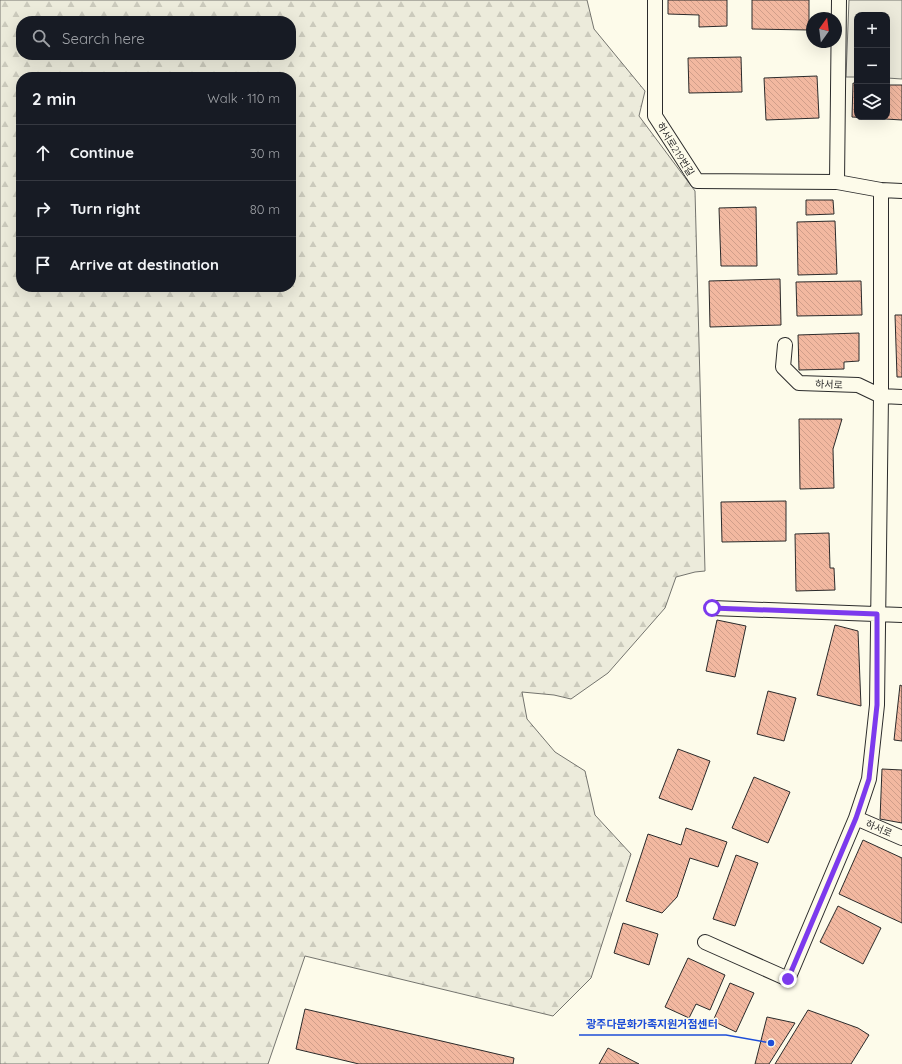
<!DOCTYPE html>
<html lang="en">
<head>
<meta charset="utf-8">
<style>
	:root { --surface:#171b24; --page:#242831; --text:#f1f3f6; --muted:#9ea1a6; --line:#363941 }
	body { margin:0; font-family:Quicksand,"Noto Sans KR",sans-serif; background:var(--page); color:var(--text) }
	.controls { position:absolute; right:12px; top:12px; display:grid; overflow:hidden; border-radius:8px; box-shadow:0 4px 16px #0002 }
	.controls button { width:36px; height:36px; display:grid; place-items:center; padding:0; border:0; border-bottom:1px solid var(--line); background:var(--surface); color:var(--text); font:20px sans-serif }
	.compass { position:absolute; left:806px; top:12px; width:36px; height:36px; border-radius:50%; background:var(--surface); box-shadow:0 4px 16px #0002; rotate:14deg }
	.stop { position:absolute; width:12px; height:12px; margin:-9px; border:3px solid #7c3aed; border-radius:50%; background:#fff }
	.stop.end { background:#7c3aed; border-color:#fff; box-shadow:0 1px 4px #0008 }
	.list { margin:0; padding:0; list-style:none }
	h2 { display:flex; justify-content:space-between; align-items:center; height:52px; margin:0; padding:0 16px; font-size:17px }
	h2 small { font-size:13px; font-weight:400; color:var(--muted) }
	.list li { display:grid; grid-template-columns:26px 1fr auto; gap:12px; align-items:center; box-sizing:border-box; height:56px; padding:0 16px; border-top:1px solid var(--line) }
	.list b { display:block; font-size:15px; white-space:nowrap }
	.list em { font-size:13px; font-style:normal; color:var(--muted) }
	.icon { flex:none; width:22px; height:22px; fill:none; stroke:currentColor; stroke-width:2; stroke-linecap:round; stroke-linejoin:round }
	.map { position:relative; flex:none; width:902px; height:1064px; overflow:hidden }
	.search { position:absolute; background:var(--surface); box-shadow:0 4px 16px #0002; left:16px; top:16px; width:280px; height:44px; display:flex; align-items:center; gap:10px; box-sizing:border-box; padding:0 14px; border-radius:16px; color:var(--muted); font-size:15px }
	.panel { position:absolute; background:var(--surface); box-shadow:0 4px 16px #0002; left:16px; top:72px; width:280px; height:220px; border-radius:16px }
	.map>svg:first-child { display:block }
	.forest { fill:url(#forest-firs); stroke:#74746e; fill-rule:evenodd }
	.parking { fill:#eceadb; stroke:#74746e }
	.building { fill:url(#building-back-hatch); stroke:#2b2b2b }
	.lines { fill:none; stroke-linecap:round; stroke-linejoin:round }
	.service-casing { stroke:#2b2b2b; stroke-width:16 }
	.service { stroke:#fdfbea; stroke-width:14 }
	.route { stroke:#7c3aed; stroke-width:5 }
	.labels { text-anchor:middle; stroke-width:3; stroke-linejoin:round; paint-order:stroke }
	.street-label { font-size:10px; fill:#2b2b2b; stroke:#fdfbea }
	.leader { fill:none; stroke:#1d4ed8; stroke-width:1.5 }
	.callout-dot { fill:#1d4ed8; stroke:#fdfbea; stroke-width:1.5 }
	.callout-label { font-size:11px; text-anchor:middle; font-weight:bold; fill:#1d4ed8; stroke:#fdfbea; stroke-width:3; stroke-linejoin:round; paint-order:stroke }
</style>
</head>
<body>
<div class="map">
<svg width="902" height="1064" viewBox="0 0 902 1064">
	<defs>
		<pattern id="forest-firs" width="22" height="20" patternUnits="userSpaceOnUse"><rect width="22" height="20" fill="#ecebdb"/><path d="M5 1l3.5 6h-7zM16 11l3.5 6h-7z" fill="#cbcabc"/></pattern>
		<pattern id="building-back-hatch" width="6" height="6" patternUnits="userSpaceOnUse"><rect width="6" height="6" fill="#f2b8a0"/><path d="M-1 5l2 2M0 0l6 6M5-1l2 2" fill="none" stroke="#d09e8a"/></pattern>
	</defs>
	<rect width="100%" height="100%" fill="#fdfbea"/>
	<path class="forest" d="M0,0H587L594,29L645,91L639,116L695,191L705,571L695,572L676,577L665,608L608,673L571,699L554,695L522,692L527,719L555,752L585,771L595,815L631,854L591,978L553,1016L305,956L268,1064H0ZM21,21H291V55H21ZM21,77H291V287H21Z"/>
	<path class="parking" d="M849,0H902V79L887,78V15H857V77H846Z"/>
	<path class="building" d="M668,0H727V26L699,27V15L668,14Z
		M752,0H809V30L752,29Z
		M741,57L742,92L689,93L688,58Z
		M817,76L819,118L766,120L764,78Z
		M853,83L857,84V117H887V85H902V120L852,117Z
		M806,200H833L834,214L806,215Z
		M756,207L757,266H721L719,208Z
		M835,221L837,274L798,275L797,222Z
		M780,279L781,325L710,327L709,281Z
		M861,281L862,315L797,316L796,282Z
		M895,315H902V377H897Z
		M859,333V361L844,362V369L799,370L798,335Z
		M799,419H842L833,449L834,488L800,489Z
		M786,501V541L722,542L721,502Z
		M829,533L830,568H834L835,590L796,591L795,534Z
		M717,620L746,626L735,677L706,671Z
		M835,625L858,631L861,706L817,695Z
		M900,685L902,686V741L894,740Z
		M768,691L796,698L784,741L757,734Z
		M678,749L710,761L692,810L659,798Z
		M882,769L902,770V823L880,819Z
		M754,777L790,792L768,843L732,828Z
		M686,828L727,842L718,867L690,858L677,897L662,913L626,901L648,834L681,845Z
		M863,840L902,858V923L839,894Z
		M736,855L758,863L735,926L713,919Z
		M838,906L881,928L863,964L820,942Z
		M623,923L658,934L649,965L614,953Z
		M688,958L725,975L710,1010L696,1004L689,1018L665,1007Z
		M730,983L754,993L736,1032L713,1021Z
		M305,1009L514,1058L513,1064H359L296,1049Z
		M808,1010L858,1028L869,1035L851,1064H775Z
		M767,1017L795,1023L769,1064H755Z
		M608,1048L639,1064H599Z"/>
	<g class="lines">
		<g class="service-casing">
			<path id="service" d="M655,0V116L697,181L837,182L881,190L902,191
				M837,182L839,0
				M785,345L783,367L799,383L858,385L881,396L902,397
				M712,608L902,615
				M856,818L902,838
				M705,942L788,979L856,818L869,779L877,705L881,396V190"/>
		</g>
		<use href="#service" class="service"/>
	</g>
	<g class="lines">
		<path class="route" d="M712,608L877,614V705L869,779L856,818L788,979"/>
	</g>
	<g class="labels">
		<g class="street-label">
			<text transform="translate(676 149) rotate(58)" y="4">하서로219번길</text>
			<text transform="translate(829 384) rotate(2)" y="4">하서로</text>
			<text transform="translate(879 828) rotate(23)" y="4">하서로</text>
		</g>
	</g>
	<path class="leader" d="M771 1043L726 1035H579"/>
	<circle class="callout-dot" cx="771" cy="1043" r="4"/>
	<g class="callout-label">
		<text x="652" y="1028">광주다문화가족지원거점센터</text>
	</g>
</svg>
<div class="controls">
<button>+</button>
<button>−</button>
<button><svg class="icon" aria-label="layers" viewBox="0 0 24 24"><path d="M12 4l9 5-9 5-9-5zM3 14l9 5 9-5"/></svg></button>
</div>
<svg class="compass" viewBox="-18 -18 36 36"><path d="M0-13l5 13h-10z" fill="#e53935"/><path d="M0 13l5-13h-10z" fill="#9ea1a6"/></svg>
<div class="stop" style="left:712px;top:608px"></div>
<div class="stop end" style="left:788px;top:979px"></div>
<div class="search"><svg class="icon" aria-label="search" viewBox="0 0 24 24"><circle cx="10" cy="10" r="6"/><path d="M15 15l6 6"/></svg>Search here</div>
<section class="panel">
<h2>2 min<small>Walk · 110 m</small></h2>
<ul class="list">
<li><svg class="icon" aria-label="ahead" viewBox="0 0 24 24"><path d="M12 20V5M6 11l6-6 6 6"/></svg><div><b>Continue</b></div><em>30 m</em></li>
<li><svg class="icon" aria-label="right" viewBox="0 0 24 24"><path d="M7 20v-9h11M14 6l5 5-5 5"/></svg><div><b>Turn right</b></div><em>80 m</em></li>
<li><svg class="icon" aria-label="arrive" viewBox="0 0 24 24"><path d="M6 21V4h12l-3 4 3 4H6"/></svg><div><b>Arrive at destination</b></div></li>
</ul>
</section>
</div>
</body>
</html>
